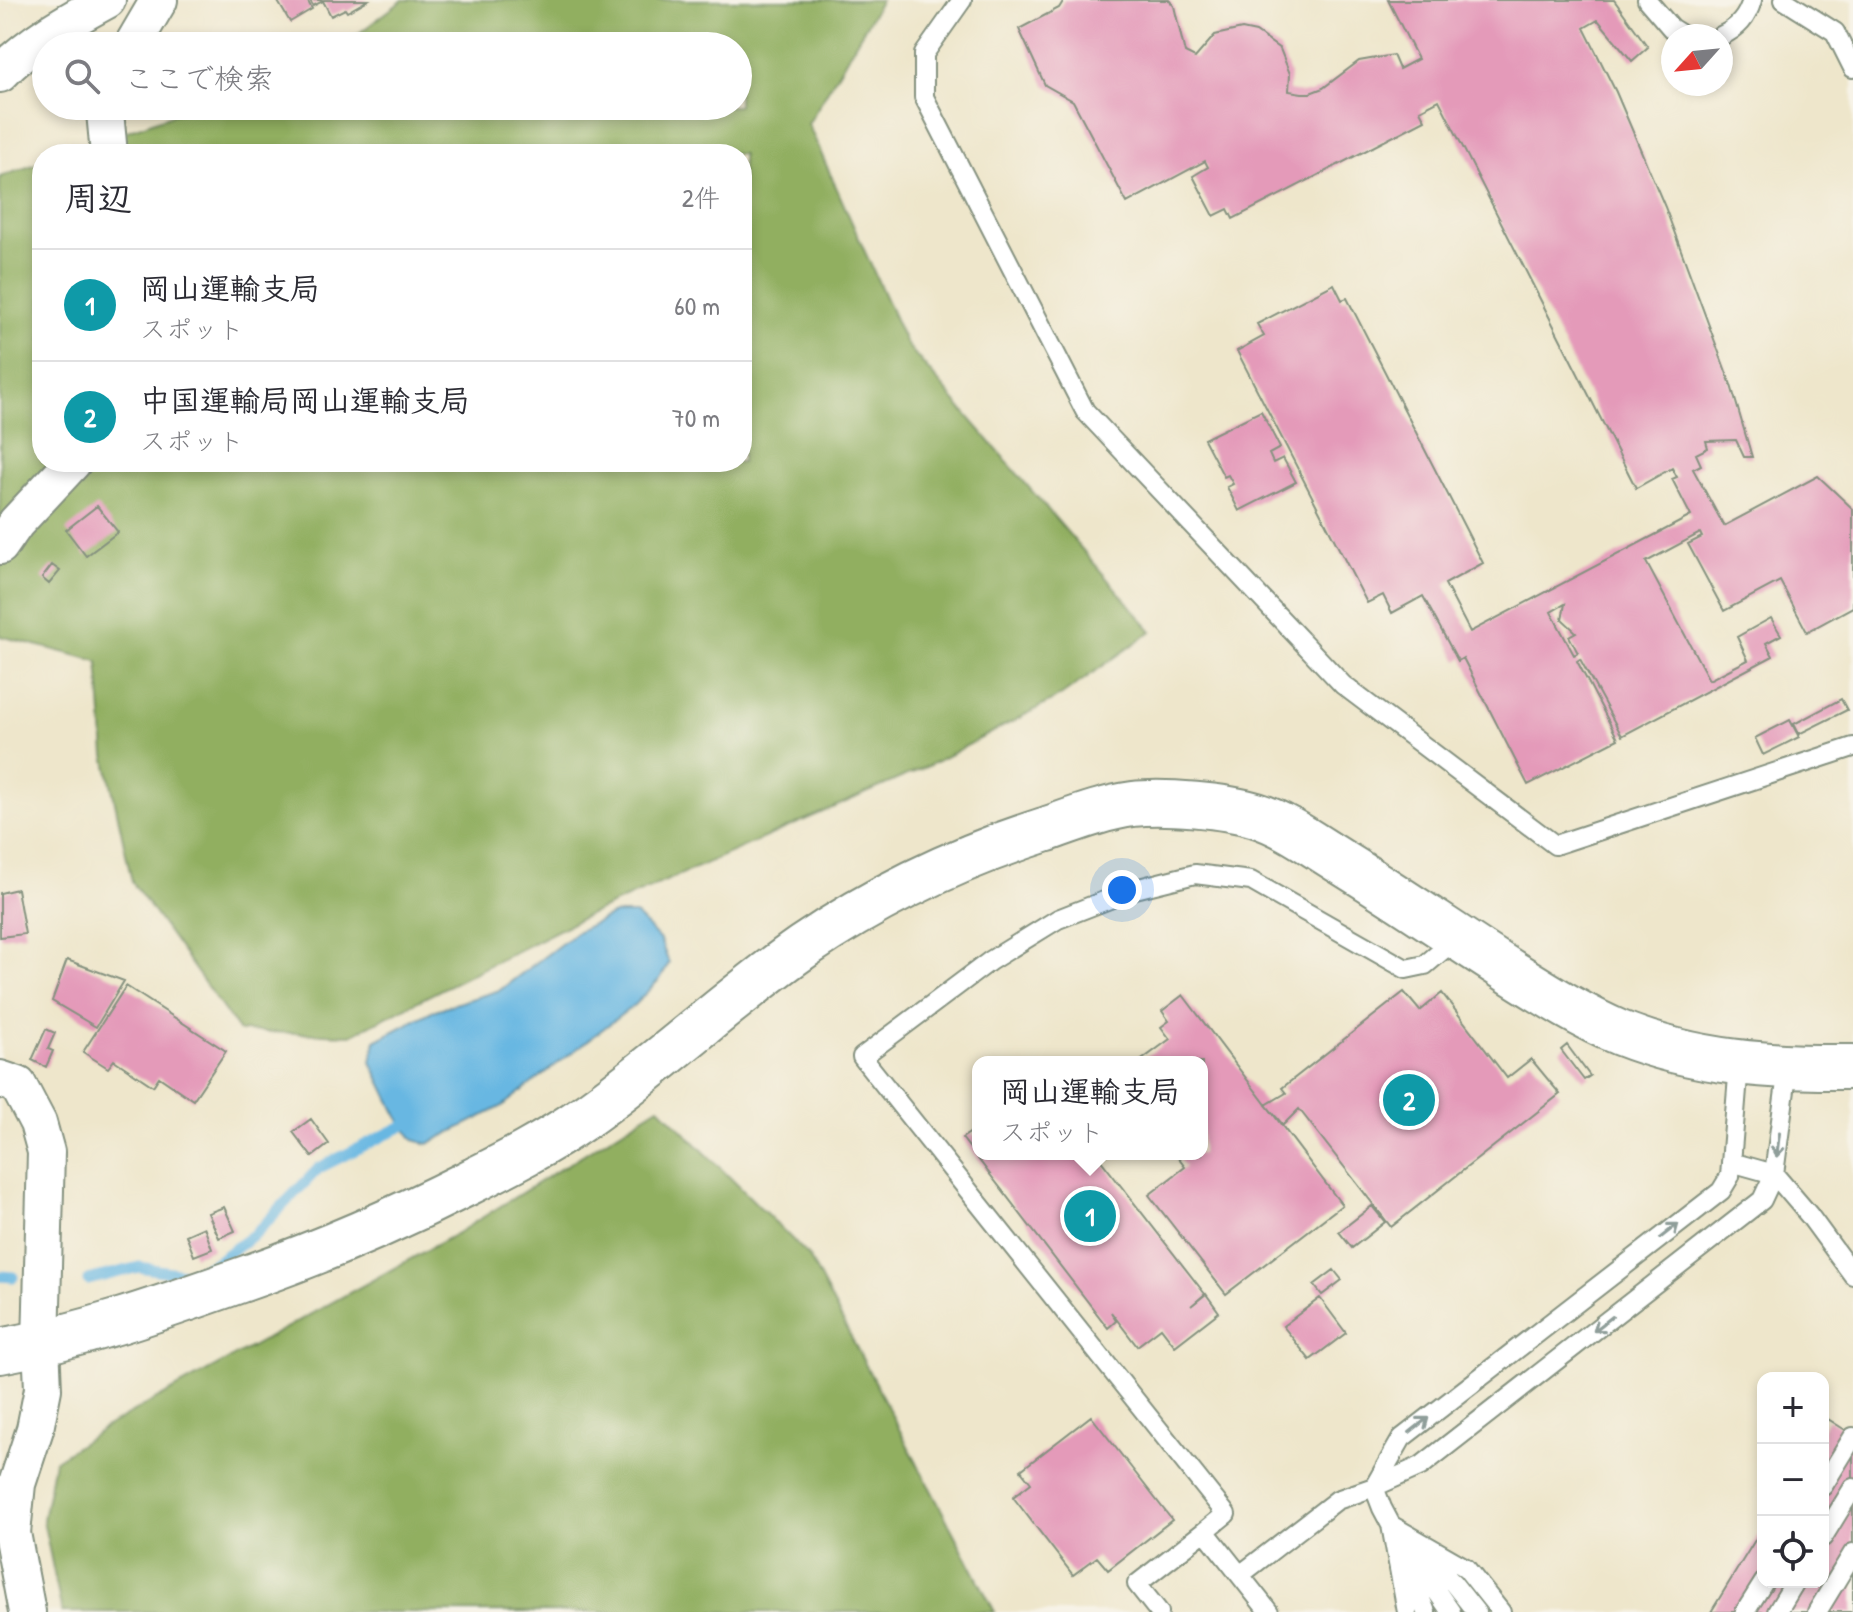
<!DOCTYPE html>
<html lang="ja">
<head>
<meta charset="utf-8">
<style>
	:root { --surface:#fff; --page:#f2f2f3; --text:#2b2b33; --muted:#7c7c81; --line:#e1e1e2; --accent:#b5179e }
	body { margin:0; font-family:"Patrick Hand","Klee One",sans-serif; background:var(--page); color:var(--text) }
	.controls { position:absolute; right:24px; bottom:24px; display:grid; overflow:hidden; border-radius:16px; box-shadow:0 4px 12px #0003 }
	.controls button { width:72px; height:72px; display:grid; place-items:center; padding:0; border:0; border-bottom:2px solid var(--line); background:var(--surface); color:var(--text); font:40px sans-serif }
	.compass { position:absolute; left:1661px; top:24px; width:72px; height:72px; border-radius:50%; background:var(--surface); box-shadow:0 4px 12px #0003; rotate:243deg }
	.you { position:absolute; left:1122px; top:890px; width:28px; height:28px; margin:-20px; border:6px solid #fff; border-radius:50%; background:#1a73e8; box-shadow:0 0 0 12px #1a73e833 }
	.badge { display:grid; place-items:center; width:52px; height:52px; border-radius:50%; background:var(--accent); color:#fff; font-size:26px; font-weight:700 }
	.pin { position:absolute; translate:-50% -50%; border:4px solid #fff; box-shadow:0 2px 8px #0006 }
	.popup { position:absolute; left:972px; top:1056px; width:236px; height:104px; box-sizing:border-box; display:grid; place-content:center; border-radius:16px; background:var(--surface); filter:drop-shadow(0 2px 6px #0005); font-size:26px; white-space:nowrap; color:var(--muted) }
	.popup b { font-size:30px; color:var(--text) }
	.popup::after { content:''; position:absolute; left:50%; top:100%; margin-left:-16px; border:16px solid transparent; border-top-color:var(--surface) }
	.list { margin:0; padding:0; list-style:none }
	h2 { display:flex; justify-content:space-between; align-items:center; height:104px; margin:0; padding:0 32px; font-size:34px }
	h2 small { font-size:26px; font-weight:400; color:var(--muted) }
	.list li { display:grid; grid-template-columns:52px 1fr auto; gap:24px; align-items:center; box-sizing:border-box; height:112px; padding:0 32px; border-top:2px solid var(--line) }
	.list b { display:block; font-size:30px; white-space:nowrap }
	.list p { margin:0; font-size:26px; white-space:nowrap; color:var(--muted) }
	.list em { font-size:26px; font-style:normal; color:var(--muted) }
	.icon { flex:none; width:44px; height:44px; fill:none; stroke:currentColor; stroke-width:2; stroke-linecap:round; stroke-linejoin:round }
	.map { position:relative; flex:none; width:1853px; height:1612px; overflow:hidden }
	.search { position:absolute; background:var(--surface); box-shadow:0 4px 12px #0003; left:32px; top:32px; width:720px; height:88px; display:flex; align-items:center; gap:20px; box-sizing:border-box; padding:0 28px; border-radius:44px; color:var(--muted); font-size:30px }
	.panel { position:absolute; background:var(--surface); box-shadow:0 4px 12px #0003; left:32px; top:144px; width:720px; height:328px; border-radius:32px }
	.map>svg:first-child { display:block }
	.forest { fill:#91af61; stroke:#58764a; stroke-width:2 }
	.water { fill:#68b7e2; stroke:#447a8b; stroke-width:2 }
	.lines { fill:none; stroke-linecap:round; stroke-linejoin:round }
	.stream { stroke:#68b7e2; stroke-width:11 }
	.building { fill:#e49ab9; fill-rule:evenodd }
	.lane-casing { stroke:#869280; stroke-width:22 }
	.street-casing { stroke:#869280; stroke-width:40 }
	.secondary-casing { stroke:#869280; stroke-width:48 }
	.lane { stroke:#fff; stroke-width:18 }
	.street { stroke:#fff; stroke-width:36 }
	.secondary { stroke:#fff; stroke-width:44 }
	.oneway { stroke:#8f9e9a }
</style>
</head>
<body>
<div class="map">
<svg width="1853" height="1612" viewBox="0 0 1853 1612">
	<rect width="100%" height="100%" fill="#f7f3e8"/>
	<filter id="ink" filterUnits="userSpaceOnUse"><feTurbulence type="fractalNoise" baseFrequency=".0125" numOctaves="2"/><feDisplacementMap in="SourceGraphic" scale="16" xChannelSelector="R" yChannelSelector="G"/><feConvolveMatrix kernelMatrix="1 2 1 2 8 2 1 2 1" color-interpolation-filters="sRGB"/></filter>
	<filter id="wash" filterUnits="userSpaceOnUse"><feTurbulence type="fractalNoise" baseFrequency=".006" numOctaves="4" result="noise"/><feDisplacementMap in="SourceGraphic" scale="32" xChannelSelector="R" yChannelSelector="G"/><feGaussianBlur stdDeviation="1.8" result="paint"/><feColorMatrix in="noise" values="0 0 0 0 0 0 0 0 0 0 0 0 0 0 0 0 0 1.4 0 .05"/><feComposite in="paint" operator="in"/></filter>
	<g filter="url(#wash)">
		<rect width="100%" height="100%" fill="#eee6cb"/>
		<path class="forest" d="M403,0H881L808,124L906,344L1152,631L1059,697L928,766L586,916L351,1035L239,1031L132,882L105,755L98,661L0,636V177L42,162V462H742V154H64L196,106H738V46H342Z
			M659,1107L808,1255L995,1612H62L43,1520L54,1461L106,1427L456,1234Z"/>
		<path class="water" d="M614,914H635L660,940L669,963L660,979L634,1005L501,1107L428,1144L413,1140L398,1117L371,1062L375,1041L432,1011L500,990L578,931Z"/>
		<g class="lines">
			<path class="stream" d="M0,1276L13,1277
				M88,1280L139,1267L189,1275L216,1262L256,1233L319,1168L415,1120"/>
		</g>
		<g id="blocks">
			<path class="building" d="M277,0H307L312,9L290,22Z
				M310,0H368L347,12L345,9L331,16L323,1L313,6Z
				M1064,0H1169L1174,6L1185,53L1195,58L1215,35L1242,29L1256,32L1280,49L1290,74L1289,91L1302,93H1310L1323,88L1359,61L1393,55L1399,69L1418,59L1388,0H1614L1648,47L1632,61L1598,20L1584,28L1616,92L1665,207L1731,385L1752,457H1744L1736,440L1706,441L1708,448L1696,454L1701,465L1693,469L1724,526L1818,476L1853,509V607L1807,632L1780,581L1724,611L1688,544L1702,537L1700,533L1646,562L1709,680L1748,660L1737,637L1771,618L1781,635L1766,643L1773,656L1622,736L1580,659L1577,661L1618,739L1528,785L1463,658L1458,661L1423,596L1392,613L1383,595L1367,603L1237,351L1264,336L1257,324L1334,284L1342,300L1347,298L1483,563L1445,584L1470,632L1691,516L1672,479L1677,477L1672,468L1636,488L1439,100L1420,110L1425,120L1233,219L1228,209L1214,216L1193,176L1208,167L1205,161L1127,203L1073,101L1045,85L1019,29L1059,8ZM1565,604L1562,619L1576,632L1569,636L1578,653L1574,655L1551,612Z
				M1261,411L1280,448L1269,454L1273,463L1283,458L1296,482L1239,511L1227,487L1233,484L1228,475L1224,477L1204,439Z
				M97,506L118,532L86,556L66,530Z
				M52,565L60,571L49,584L42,578Z
				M1841,699L1847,710L1799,734L1794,724Z
				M1790,720L1799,737L1763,755L1755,738Z
				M17,889L25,934L0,937V893Z
				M67,960L124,981L96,1027L52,1001Z
				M126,986L226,1051L193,1100L159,1077L153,1086L114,1060L108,1068L83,1052Z
				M1404,992L1420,1011L1442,993L1507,1078L1531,1059L1560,1094L1391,1227L1299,1109L1283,1125L1266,1105L1286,1093L1282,1088Z
				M1183,995L1342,1205L1226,1294L1149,1195L1185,1167L1175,1154H1202V1062H1139L1170,1039L1161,1027L1169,1021L1162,1011Z
				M46,1029L55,1033L48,1049L53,1051L46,1067L32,1060Z
				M1567,1045L1590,1076L1584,1080L1561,1050Z
				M311,1119L329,1144L312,1157L293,1132Z
				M971,1132L975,1137L978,1135V1154H1096L1205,1294L1191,1306L1206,1294L1219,1312L1175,1346L1161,1328L1137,1346L1111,1312L1116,1321L1108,1328L962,1138Z
				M1372,1206L1385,1222L1352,1248L1339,1232Z
				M224,1207L235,1231L219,1238L208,1213Z
				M204,1227L212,1249L194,1256L186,1235Z
				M1334,1270L1342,1280L1322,1295L1314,1285Z
				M1320,1298L1346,1333L1310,1360L1283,1326Z
				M1091,1416L1172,1520L1108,1570L1097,1557L1073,1575L1013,1497L1031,1483L1021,1470Z
				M1828,1419L1853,1435V1612H1711L1763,1527V1582H1823V1428Z"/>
		</g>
	</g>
	<g filter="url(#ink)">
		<use href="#blocks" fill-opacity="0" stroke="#869280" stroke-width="2"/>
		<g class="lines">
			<g class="lane-casing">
				<path id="lane" d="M962,0L924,54V97L1085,411L1343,685L1555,845L1853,747
					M1647,0L1671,28L1684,36
					M1784,0L1835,32L1853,68
					M1721,36C1738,28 1747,18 1752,0
					M1731,1162L1774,1174L1809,1215L1853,1275
					M1823,1486L1853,1437
					M1391,1525L1407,1612
					M1823,1537L1853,1488
					M1414,1546L1453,1583L1476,1612
					M1408,1550L1451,1612
					M1404,1557L1426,1612
					M1240,1575L1337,1500L1374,1487L1402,1438L1721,1191L1730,1176L1739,1064
					M1159,1612L1137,1584L1205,1531
					M1269,1612L1205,1531L1226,1514L862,1057L990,961L1058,919L1135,889L1195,874L1251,881L1406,969L1425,965L1457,938
					M1501,1612L1466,1568L1391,1525L1382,1508L1374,1487L1421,1466L1762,1200L1774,1174L1788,1067
					M1745,1612L1764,1582
					M1777,1612L1795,1582
					M1817,1612L1853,1553"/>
			</g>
			<g class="street-casing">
				<path id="street" d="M132,46L159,0
					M0,74C28,43 70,20 107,0
					M107,106L105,112L109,154
					M0,546L16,523L73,462
					M0,1079L18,1085L38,1123L46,1152L41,1344L43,1389L35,1429L17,1484L12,1533L27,1612"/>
			</g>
			<g class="secondary-casing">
				<path id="secondary" d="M0,1351C82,1336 159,1309 238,1281C316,1254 391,1222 466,1184C506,1164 546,1144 583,1118C659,1065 727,1000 803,947C876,897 960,857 1044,830C1073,820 1103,808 1133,804C1164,800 1227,806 1256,815C1285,824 1312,844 1338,860C1397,896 1453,935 1511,972C1546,994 1582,1017 1620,1033C1696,1063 1772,1068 1853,1067"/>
			</g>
			<use href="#lane" class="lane"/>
			<use href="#street" class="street"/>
			<use href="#secondary" class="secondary"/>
		</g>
		<defs><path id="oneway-shaft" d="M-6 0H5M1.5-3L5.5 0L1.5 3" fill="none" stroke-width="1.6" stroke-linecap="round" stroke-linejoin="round" transform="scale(2)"/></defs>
		<g class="oneway">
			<use href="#oneway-shaft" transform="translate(1778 1145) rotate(97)"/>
			<use href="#oneway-shaft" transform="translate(1669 1231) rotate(-38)"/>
			<use href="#oneway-shaft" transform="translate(1603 1324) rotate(142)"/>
			<use href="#oneway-shaft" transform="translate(1419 1425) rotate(-38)"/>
		</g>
	</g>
</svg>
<div class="controls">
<button>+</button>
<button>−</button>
<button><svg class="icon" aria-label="locate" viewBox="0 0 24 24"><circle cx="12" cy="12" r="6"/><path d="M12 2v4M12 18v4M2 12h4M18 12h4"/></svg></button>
</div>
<svg class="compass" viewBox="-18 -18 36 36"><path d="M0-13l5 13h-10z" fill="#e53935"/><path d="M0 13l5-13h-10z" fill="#7c7c81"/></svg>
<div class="you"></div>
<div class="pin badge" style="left:1090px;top:1216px;background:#0f9aa8">1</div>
<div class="popup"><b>岡山運輸支局</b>スポット</div>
<div class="pin badge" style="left:1409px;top:1100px;background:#0f9aa8">2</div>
<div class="search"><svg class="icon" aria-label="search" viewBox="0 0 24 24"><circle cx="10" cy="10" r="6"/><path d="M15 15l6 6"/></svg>ここで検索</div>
<section class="panel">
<h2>周辺<small>2件</small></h2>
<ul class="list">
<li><span class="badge" style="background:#0f9aa8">1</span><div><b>岡山運輸支局</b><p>スポット</p></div><em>60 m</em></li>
<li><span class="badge" style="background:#0f9aa8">2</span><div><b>中国運輸局岡山運輸支局</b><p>スポット</p></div><em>70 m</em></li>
</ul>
</section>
</div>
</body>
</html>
